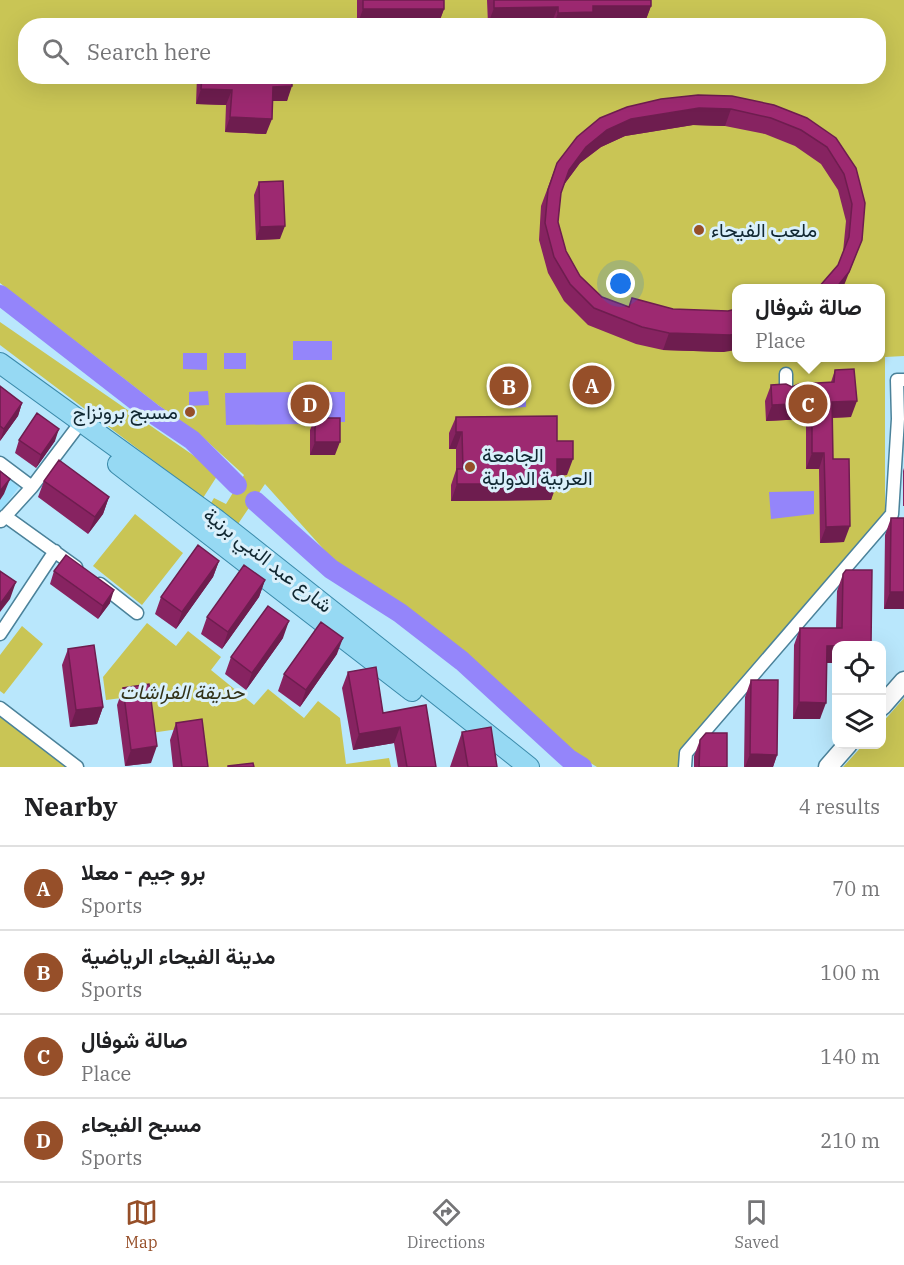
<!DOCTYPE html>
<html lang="en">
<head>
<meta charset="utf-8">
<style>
	:root { --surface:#fff; --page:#f2f2f2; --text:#202124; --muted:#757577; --line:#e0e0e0; --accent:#964f29 }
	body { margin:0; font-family:"IBM Plex Serif",Vazirmatn,serif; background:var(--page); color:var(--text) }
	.controls { position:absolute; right:18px; bottom:18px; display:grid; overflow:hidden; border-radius:12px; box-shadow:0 6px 24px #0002 }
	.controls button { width:54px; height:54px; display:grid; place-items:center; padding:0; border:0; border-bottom:2px solid var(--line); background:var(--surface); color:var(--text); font:30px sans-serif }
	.you { position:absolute; left:621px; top:284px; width:21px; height:21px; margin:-15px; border:4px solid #fff; border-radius:50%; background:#1a73e8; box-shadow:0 0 0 9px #1a73e833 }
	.badge { display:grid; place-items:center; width:39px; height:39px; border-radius:50%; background:var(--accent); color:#fff; font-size:20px; font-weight:700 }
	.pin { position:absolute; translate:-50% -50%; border:3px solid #fff; box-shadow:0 2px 6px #0006 }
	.popup { position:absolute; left:732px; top:284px; width:153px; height:78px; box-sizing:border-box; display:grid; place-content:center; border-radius:12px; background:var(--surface); filter:drop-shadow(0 2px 4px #0005); font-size:20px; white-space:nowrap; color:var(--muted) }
	.popup b { font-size:22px; color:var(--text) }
	.popup::after { content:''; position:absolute; left:50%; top:100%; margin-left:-12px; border:12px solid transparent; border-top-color:var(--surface) }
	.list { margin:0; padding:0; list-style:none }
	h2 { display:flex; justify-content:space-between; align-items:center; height:78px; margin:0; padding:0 24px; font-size:26px }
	h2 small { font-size:20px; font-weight:400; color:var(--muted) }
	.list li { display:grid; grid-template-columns:39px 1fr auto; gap:18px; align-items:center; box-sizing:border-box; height:84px; padding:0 24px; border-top:2px solid var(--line) }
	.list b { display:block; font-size:22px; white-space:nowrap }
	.list p { margin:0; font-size:20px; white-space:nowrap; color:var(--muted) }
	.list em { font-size:20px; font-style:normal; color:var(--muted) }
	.icon { flex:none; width:33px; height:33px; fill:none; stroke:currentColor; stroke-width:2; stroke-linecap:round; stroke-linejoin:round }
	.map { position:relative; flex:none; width:904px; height:767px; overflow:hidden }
	.search { position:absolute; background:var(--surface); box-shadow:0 6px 24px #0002; left:18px; right:18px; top:18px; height:66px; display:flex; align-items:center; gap:15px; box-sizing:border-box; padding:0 21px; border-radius:24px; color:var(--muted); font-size:22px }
	.sheet { height:414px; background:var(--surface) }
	nav { display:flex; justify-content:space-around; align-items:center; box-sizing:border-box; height:84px; border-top:2px solid var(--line); background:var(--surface); font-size:16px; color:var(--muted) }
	nav a { display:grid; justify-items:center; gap:3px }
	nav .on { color:var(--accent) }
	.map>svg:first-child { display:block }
	.built { fill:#9bdffc }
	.green { fill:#c9c555; fill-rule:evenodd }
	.water { fill:#9485fa }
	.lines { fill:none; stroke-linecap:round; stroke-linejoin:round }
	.river { stroke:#9485fa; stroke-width:20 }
	.minor-casing { stroke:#4b829a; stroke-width:15 }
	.secondary-casing { stroke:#4b829a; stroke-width:21 }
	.primary-casing { stroke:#3a8aaa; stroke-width:22 }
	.minor { stroke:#fff; stroke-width:12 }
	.secondary { stroke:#fff; stroke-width:18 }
	.primary { stroke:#96d9f3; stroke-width:20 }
	.wall { fill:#872361 }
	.shaded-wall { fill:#6e1d4f }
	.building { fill:#9d2971; stroke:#6e1d4f; stroke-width:1.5 }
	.poi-dot { fill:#964f29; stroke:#daf0fb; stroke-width:2 }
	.labels { text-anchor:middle; stroke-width:6; stroke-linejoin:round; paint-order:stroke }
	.poi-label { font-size:20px; fill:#102731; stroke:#daf0fb; text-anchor:start }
	.street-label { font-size:20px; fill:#102731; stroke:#daf0fb }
	.park-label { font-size:20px; font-style:italic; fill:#323219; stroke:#daf0fb }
</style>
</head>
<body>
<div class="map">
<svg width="904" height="767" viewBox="0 0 904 767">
	<rect width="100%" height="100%" fill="#b9e7fc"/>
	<path class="built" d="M0,472L19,487L0,512Z"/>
	<path class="green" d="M0,0H904V356L885,357V516L681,752L679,767H597L574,753L467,656L404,607L336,563L265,484L238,524L211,503L214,498L226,504L244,475L198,433L158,405L0,283ZM26,26H878V76H26ZM736,288H880V358H736Z
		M0,322L219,473L203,498L0,345Z
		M135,514L183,553L142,605L93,566Z
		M147,623L176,646L188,631L221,657L211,670L254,705L268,689L304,718L318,701L340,718L346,764L389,758L391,767H205L199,726L151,733L145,695L106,700L103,677Z
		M22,626L43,644L4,694L0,691V655Z
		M904,698V767H843L863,745L882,744V723Z
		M0,712L72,767H0Z"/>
	<path class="water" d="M293,341H332V360H293Z
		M183,353H207V370L183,369Z
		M224,353H246V369H224Z
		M507,370H526V407L508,408Z
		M208,391L209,405L189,406V392Z
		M302,392V424L226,425L225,393Z
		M315,392H345V422H315Z
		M814,491V514L771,519L769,492Z"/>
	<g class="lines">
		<path class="river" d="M0,295L152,413L192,440L237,485
			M255,501L331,569L400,613L462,661L569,759L582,767"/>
		<g class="minor-casing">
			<path id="minor" d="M786,374V395
				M0,463L32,487
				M5,516L76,567
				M1,521L32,487L75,430
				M100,584L137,613
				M0,634L55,551
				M0,708L77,767
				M685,767L686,753L892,514L898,419L897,380H904"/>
		</g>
		<g class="secondary-casing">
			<path id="secondary" d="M882,706L904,681
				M828,767L848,744"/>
		</g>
		<g class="primary-casing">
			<path id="primary" d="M0,363L217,520L529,767
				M118,464L412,691"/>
		</g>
		<use href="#minor" class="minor"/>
		<use href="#secondary" class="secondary"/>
		<use href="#primary" class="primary"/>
	</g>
	<path class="wall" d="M357,0H444V9L438,25L357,26Z
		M487,0H651V6L645,22L589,23L588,26H551V24H488Z
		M197,76H292L287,101H273L266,134L225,132L226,105L196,104Z
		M774,105L807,118L865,203L838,265L843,252L846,221L838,190L821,164L795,146L765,134L725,126L693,125L625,136L601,147L580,163L563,186L561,193L558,222L566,251L580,276L602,297L724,352L663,350L636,344L588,325L564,301L548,273L539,240L541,206L557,163L600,118Z
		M259,182L280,239L256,240L254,195Z
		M835,370L851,417L832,418L833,459L844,542L820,543L819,469H806V419L766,421L765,401L771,385L792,387L831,382Z
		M0,386L22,403L18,416L0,441Z
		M456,417L557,441L567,475L557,476L551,500L451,501V485L456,470V449H449V433Z
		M315,418L335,455H310V430Z
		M19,440L55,441L36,468L15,453Z
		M904,468V506H903V471Z
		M44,481L109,497L103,514L88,534L38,497Z
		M891,518L904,609H884L885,535Z
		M219,561L213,577L176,629L155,614L161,597Z
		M872,570L837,645V663H827L820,719H793L794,645L800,628H836L837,591L843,574Z
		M54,571L110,603L98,619L50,584Z
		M265,580L259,597L222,649L201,634L207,617Z
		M283,638L246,690L225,674L231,657Z
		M68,649L103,707L97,724L70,727L62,665Z
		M337,654L300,707L278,691L284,674Z
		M348,672L383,713L426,705L436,767H398L394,743L353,750L342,688Z
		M751,680L777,755L773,767H744L745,697Z
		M123,688L151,763L125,766L117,705Z
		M176,723L208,767H173L170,740Z
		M462,732L497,767H450Z
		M700,740L727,767H694V756Z"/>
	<path class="shaded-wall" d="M593,6H651L645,22L589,23L588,26H553L558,13Z
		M558,7L551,24H488L494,8Z
		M363,9H444L438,25L357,26Z
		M292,86L287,101H268L273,87Z
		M201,89L232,90L226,105L196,104Z
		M699,108L731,109L725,126L693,125L625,136L601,147L580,163L563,186L569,170L586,147L607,130L631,119Z
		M230,117L272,119L266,134L225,132Z
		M285,226L280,239L256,240L260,227Z
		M862,240L843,288H836Z
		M669,333L736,334V350L724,352L663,350Z
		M857,401L851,417L826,418L832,402Z
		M22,403L18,416L0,441L4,429Z
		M812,403L806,419L766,421L772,405Z
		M59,429L55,441L36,468L41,455Z
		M456,432H462L456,449H449Z
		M315,442H340L335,455H310Z
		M812,453H824L819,469H806Z
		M557,459H573L567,475L551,476Z
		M10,479L4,494L0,500V491Z
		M457,484H557L551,500L451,501Z
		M109,497L103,514L88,534L95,517Z
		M850,526L844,542L820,543L826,527Z
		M219,561L213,577L176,629L182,612Z
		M265,580L259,597L222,649L228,632Z
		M16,582L10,599L0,612V604Z
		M114,590L110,603L98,619L103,606Z
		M890,592H904V609H884Z
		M289,621L283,638L246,690L252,673Z
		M343,638L337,654L300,707L306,690Z
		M827,646H837V663H821Z
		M799,702L826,703L820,719H793Z
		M103,707L97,724L70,727L76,710Z
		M400,727L394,743L353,750L359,734Z
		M157,746L151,763L125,766L131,750Z
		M750,754L777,755L773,767H745Z"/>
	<path class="building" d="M363,0H444V9H363Z
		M494,0H651V6H593V12L558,13V7L494,8Z
		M202,76H292V86L273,87L272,119L230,117L232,90L201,89Z
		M698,95L732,96L774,105L807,118L836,138L856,168L865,203L862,240L849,272L836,288H818L838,265L849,237L852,204L844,174L827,147L801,130L771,118L731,109L699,108L631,119L607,130L586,147L569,170L561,193L558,222L566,251L580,276L602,297L629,307L632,298L673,309L728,311L736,309V334L730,335L669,333L642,327L594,308L570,284L554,257L545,223L548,190L557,163L577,137L600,118L627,107L661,99Z
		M283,181L285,226L260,227L259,182Z
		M854,369L857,401L832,402L833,459H849L850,526L826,527L824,453H812V403L772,405L771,385L786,384L792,387L799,384L834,382L835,370Z
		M0,386L22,403L4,429L0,426Z
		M37,413L59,429L41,455L19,440Z
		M557,416V441H573V459H557V484H457V469H463L462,432H456V417Z
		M315,418H340V442H315Z
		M59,460L109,497L95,517L44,481Z
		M0,471L10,479L0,491Z
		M891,518H904V592H890Z
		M198,545L219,561L182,612L161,597Z
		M66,555L114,590L103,606L54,571Z
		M244,565L265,580L228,632L207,617Z
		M846,570H872L871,645L827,646L826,703L799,702L800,628H842L843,574Z
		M0,571L16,582L0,604Z
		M268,606L289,621L252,673L231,657Z
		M321,622L343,638L306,690L284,674Z
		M94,645L103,707L76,710L68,649Z
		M376,667L383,713L426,705L436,767H407L400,727L359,734L348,672Z
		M751,680H778L777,755L750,754Z
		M149,684L157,746L131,750L123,688Z
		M202,719L208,767H182L176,723Z
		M491,727L497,767H468L462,732Z
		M706,733H727V767H699L700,740Z
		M253,763L254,767H228V766Z"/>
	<g class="poi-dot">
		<circle cx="699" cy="230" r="6"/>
		<circle cx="190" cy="412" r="6"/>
		<circle cx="470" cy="467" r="6"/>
	</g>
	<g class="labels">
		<g class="poi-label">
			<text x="711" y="237">ملعب الفيحاء</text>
			<text x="178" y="419" text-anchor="end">مسبح برونزاج</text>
			<text x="482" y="462">الجامعة<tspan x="482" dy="23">العربية الدولية</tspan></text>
		</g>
		<g class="street-label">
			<text transform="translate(268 560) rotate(38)" y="7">شارع عبد النبي برنية</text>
		</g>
		<g class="park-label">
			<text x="182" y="699">حديقة الفراشات</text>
		</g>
	</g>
</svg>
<div class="controls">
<button><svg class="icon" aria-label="locate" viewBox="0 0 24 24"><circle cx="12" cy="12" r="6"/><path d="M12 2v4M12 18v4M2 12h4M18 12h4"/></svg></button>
<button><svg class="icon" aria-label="layers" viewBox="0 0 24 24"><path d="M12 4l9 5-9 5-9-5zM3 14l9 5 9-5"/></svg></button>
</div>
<div class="you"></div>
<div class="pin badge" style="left:592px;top:385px">A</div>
<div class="pin badge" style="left:509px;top:386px">B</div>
<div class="pin badge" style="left:808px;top:404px">C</div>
<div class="popup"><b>صالة شوفال</b>Place</div>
<div class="pin badge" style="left:310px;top:404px">D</div>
<div class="search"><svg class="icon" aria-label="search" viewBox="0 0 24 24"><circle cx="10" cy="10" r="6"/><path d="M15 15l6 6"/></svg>Search here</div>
</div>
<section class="sheet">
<h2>Nearby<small>4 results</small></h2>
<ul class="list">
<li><span class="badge">A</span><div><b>برو جيم - معلا</b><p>Sports</p></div><em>70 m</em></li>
<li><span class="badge">B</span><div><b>مدينة الفيحاء الرياضية</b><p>Sports</p></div><em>100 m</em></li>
<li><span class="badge">C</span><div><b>صالة شوفال</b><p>Place</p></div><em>140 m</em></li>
<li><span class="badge">D</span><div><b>مسبح الفيحاء</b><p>Sports</p></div><em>210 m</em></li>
</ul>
</section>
<nav>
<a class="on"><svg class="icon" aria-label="map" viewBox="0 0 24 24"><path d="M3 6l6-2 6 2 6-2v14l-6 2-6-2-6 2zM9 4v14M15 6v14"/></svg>Map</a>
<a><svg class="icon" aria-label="directions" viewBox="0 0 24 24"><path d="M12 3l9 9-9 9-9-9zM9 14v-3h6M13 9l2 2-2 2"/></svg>Directions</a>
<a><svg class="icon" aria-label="saved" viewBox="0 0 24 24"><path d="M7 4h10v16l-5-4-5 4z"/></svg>Saved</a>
</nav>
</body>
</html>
